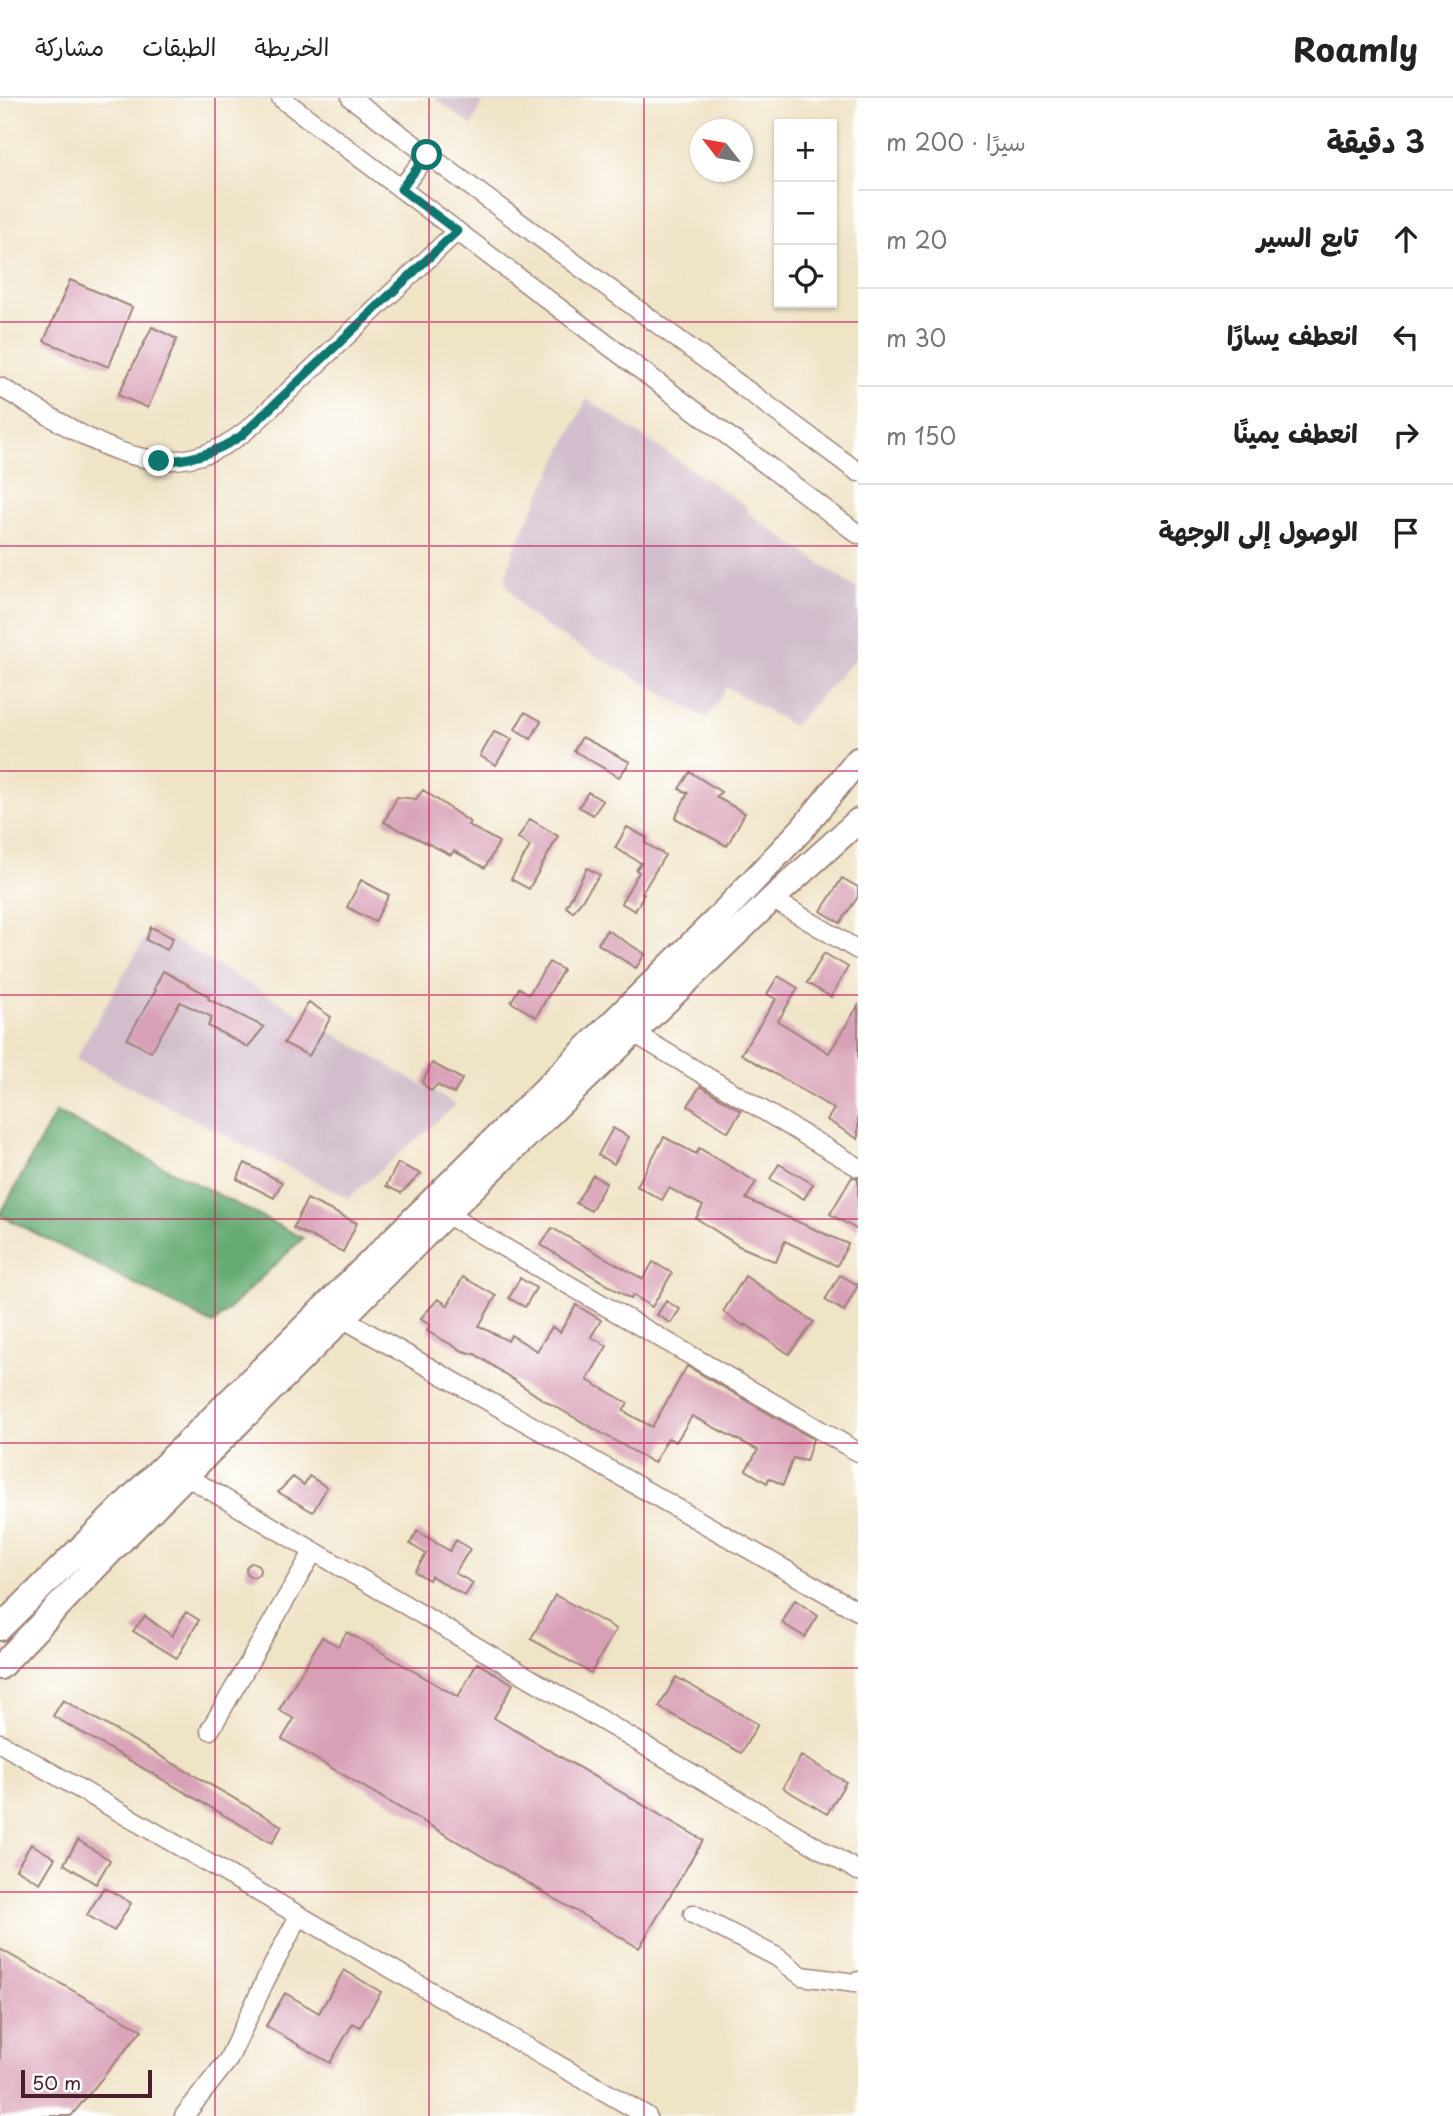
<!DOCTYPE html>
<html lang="ar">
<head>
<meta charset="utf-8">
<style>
	:root { --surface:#fff; --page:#f2f2f2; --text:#222; --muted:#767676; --line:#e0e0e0 }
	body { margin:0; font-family:"Playpen Sans","Playpen Sans Arabic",sans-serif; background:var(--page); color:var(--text); direction:rtl }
	.controls { position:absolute; right:21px; top:21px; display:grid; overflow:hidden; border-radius:0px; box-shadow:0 2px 5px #0004 }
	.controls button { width:63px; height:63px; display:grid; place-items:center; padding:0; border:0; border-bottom:2px solid var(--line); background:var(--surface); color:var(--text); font:35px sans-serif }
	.compass { position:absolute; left:690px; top:21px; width:63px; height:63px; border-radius:50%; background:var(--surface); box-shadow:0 2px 5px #0004; rotate:301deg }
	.scale { position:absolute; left:21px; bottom:18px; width:131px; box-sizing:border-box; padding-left:7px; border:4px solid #4a1f2b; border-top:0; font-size:19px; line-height:24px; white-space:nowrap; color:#4a1f2b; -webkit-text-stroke:5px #fff; paint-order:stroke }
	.stop { position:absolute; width:21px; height:21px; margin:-16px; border:5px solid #0f766e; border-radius:50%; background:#fff }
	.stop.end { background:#0f766e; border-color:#fff; box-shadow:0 2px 7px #0008 }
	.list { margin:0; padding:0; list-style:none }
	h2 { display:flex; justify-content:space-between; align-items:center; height:91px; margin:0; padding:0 28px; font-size:30px }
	h2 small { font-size:23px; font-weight:400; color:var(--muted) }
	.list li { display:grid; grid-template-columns:46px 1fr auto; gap:21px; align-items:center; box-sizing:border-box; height:98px; padding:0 28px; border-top:2px solid var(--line) }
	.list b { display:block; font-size:26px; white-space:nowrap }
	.list em { font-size:23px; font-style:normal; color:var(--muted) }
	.icon { flex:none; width:38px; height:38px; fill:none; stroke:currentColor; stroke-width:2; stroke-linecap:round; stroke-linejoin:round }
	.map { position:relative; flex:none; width:858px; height:2018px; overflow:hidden; direction:ltr }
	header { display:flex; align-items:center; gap:42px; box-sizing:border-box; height:98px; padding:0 35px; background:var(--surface); border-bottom:2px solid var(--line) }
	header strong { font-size:33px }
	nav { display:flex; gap:38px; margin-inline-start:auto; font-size:24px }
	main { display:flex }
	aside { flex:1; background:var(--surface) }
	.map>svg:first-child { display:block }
	.industrial { fill:#d1bdcb }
	.forest { fill:#66ac72; stroke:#58664e; stroke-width:2 }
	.building { fill:#d8a0b6 }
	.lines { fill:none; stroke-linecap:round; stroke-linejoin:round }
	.minor-casing { stroke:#9d8279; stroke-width:21 }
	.highway-casing { stroke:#9d8279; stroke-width:28 }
	.minor { stroke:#fff; stroke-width:18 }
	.highway { stroke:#fff; stroke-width:24 }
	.route { stroke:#0f766e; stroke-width:9 }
	.grid { fill:none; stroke:#c2185b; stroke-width:2; stroke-opacity:0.55 }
</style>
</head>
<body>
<header>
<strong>Roamly</strong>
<nav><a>الخريطة</a><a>الطبقات</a><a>مشاركة</a></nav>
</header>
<main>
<aside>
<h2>3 دقيقة<small>سيرًا · 200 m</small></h2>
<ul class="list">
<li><svg class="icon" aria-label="ahead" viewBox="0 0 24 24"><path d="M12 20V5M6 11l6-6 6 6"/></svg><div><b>تابع السير</b></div><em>20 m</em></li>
<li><svg class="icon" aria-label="left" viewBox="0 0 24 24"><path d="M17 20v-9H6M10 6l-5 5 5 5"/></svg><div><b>انعطف يسارًا</b></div><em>30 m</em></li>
<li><svg class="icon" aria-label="right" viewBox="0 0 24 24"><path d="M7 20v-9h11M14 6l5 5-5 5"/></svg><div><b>انعطف يمينًا</b></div><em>150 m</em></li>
<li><svg class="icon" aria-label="arrive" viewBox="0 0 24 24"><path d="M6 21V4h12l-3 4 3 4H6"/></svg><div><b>الوصول إلى الوجهة</b></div></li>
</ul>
</aside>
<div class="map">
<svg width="858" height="2018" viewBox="0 0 858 2018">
	<rect width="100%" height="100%" fill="#fff"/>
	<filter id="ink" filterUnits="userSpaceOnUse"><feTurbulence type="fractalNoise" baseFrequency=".0143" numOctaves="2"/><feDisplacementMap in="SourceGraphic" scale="14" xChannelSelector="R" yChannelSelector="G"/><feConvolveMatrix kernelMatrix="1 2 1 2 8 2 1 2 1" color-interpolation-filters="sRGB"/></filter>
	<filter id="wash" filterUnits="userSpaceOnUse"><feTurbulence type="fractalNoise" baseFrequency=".00686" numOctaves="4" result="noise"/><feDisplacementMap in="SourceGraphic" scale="28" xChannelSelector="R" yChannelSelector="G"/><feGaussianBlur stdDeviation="1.57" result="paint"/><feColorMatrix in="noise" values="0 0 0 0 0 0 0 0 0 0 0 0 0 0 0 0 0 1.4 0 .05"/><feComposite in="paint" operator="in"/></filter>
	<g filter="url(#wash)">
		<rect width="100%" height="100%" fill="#f0e4c7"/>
		<path class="industrial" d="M435,0H484L472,28Z
			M587,301L746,408L748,415L858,492V558L793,628L727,589L707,620L550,532L525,513L505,484L513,453Z
			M151,829L456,1007L348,1100L75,961Z"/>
		<path class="forest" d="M56,1014L303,1140L213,1226L0,1117Z"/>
		<g id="blocks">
			<path class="building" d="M70,182L132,209L109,269L44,243Z
				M152,229L177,241L148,310L118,297Z
				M525,614L541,623L531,641L515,631Z
				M494,634L512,641L496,667L480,658Z
				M582,639L630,664L619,679L574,653Z
				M690,674L721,694L716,699L745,715L727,748L675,720L688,695L679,691Z
				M423,692L470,724L468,727L499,744L485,770L454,753L451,757L384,724L397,699L416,701Z
				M588,694L603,703L593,717L579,709Z
				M530,721L558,738L529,791L511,781L530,748L518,740Z
				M627,729L647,740L645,745L665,757L642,795L644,796L635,813L621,805L639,774L636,772L641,765L615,750Z
				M587,770L600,777L573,814L566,809Z
				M842,780L858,789V799L840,825L821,813Z
				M361,782L389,797L375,824L347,809Z
				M151,829L173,840L167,852L146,842Z
				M607,832L645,856L636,870L598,846Z
				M824,855L848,869L831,899L807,885Z
				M549,864L563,872L536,919L511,904L519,890L529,896Z
				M163,873L209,898L208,901L264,929L248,949L208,928L212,919L180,904L151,954L127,941L156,892L154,891Z
				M778,878L798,890L778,923L829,955L858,908V1041L827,1022L834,1011L741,956L776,901L767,896Z
				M309,904L331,919L309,958L284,945Z
				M432,965L462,981L454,996L437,987L431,993L422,985Z
				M700,988L741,1013L728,1034L688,1008Z
				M613,1030L629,1039L614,1066L598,1057Z
				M664,1039L696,1056L699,1050L756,1084L746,1101L848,1146L837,1168L785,1143L776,1164L739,1148L696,1120L703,1108L669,1090L662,1102L637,1088Z
				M245,1065L282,1084L274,1100L237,1081Z
				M398,1065L421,1076L401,1095L386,1088Z
				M779,1066L813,1086L804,1101L770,1081Z
				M593,1077L606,1085L591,1113L576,1105Z
				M852,1079L858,1080V1132L830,1116Z
				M307,1101L357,1125L343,1154L293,1130Z
				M552,1130L643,1181L653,1164L672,1175L652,1209L633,1197L631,1201L541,1147Z
				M840,1177L858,1187L844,1213L825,1202Z
				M745,1178L814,1224L789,1256L745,1226L744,1228L723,1214Z
				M463,1179L496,1198L479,1228L508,1243L511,1237L537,1253L552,1229L560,1234L576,1207L601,1222L591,1239L607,1248L587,1282L628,1305L623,1313L652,1329L687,1268L813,1341L806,1363L793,1360L783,1387L769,1380L767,1385L746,1372L758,1352L692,1318L676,1344L668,1340L654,1365L542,1301L475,1256L463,1253L427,1233L430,1227L420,1221L438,1201L448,1207Z
				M520,1180L536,1190L525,1209L509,1200Z
				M666,1203L680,1211L671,1225L657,1217Z
				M309,1378L327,1389L313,1414L278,1394L293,1379L304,1387Z
				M417,1433L450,1453L456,1442L470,1451L455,1475L473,1485L465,1498L431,1478L429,1482L415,1474L426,1456L410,1446Z
				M246 1472a7 7 0 1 1 14 0a7 7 0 1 1-14 0Z
				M555,1497L616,1531L591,1575L531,1541Z
				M795,1502L818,1518L805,1539L782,1525Z
				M186,1514L199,1522L177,1560L133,1533L145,1518L172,1538Z
				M347,1534L458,1599L477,1565L513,1586L494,1620L703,1742L639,1850L282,1641L294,1621L279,1612L322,1539L338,1548Z
				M676,1579L758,1626L741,1655L659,1609Z
				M63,1602L282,1728L272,1745L53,1618Z
				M801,1658L846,1684L827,1716L783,1690Z
				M78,1742L110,1762L96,1786L64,1766Z
				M31,1746L55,1760L40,1785L16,1771Z
				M104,1789L131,1805L114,1833L87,1817Z
				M0,1851L142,1932L71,2018H0Z
				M344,1872L381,1894L360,1929L353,1925L330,1965L266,1928L285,1895L319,1915Z"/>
		</g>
	</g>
	<g filter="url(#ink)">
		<use href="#blocks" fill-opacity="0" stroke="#9d8279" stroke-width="2"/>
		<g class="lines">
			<g class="minor-casing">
				<path id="minor" d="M281,0L858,436
					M351,0L858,374
					M401,91L427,57
					M0,289C84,336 164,406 254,326L457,133
					M772,801L858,852
					M632,934L858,1069
					M446,1116L858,1354
					M342,1220L858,1513
					M186,1378L858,1773
					M210,1632L313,1454
					M0,1645L647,2018
					M693,1816L777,1859L802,1878L855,1885L858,1883
					M184,2018L228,1962L267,1879L299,1818"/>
			</g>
			<g class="highway-casing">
				<path id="highway" d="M0,1530L715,823L803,730L858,662
					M0,1569L107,1457L446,1116L772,801L858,723"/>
			</g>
			<use href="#minor" class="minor"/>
			<use href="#highway" class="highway"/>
		</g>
	</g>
	<g class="lines" filter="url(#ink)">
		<path class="route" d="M159,363C190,363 215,355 241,338L457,133L401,91L427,57"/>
	</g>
	<path class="grid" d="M215,0V2018M429,0V2018M644,0V2018M0,224H858M0,448H858M0,673H858M0,897H858M0,1121H858M0,1345H858M0,1570H858M0,1794H858"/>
</svg>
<div class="controls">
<button>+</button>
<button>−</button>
<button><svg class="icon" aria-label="locate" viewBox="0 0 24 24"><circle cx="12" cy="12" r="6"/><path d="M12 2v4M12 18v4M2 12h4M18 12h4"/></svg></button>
</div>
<svg class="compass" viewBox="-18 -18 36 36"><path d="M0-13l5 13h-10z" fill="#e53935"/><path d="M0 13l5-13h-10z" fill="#767676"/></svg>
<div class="scale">50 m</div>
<div class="stop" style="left:427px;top:57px"></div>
<div class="stop end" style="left:159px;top:363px"></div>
</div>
</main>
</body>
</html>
